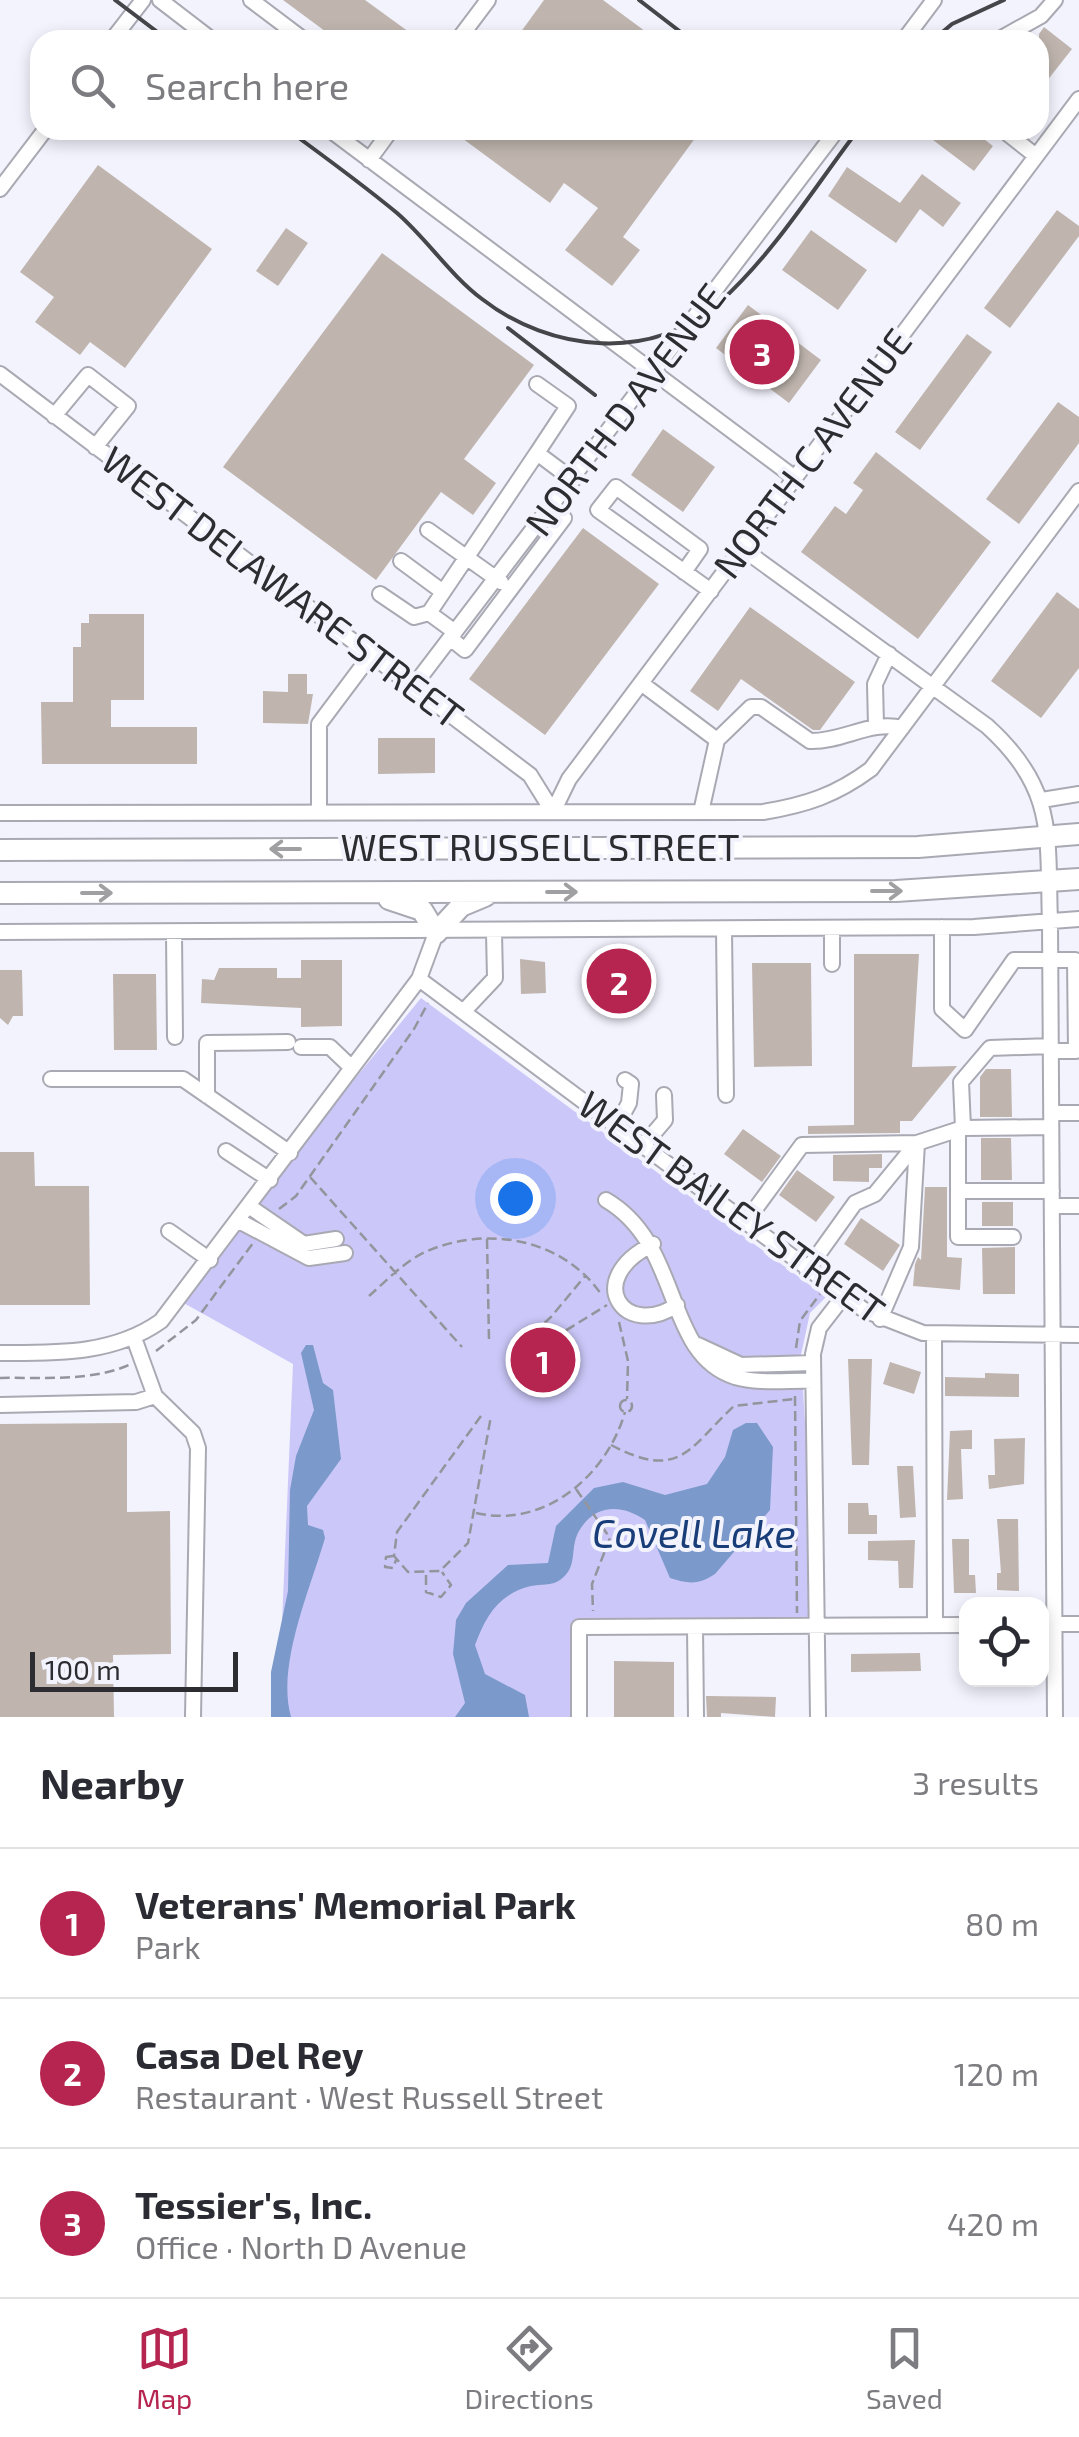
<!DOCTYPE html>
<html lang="en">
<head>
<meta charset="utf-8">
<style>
	:root { --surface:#fff; --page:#f2f2f3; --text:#2b2b33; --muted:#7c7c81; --line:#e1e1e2; --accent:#b52550 }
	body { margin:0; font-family:"Exo 2",sans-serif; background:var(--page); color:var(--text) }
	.controls { position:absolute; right:30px; bottom:30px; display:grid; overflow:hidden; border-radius:20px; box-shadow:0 5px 15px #0003 }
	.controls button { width:90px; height:90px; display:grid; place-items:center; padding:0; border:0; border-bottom:2px solid var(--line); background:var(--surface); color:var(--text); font:50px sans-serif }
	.scale { position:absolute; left:30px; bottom:25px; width:208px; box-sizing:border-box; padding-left:10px; border:5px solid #2d2d31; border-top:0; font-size:28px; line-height:35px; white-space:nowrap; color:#2d2d31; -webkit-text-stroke:8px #f3f3fe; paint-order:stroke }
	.you { position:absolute; left:515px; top:1198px; width:35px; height:35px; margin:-25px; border:8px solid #fff; border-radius:50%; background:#1a73e8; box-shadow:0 0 0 15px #1a73e833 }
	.badge { display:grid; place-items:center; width:65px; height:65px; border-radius:50%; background:var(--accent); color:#fff; font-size:32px; font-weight:700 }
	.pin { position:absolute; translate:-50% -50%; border:5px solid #fff; box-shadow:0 2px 10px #0006 }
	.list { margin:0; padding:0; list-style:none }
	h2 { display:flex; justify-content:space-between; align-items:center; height:130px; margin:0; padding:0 40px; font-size:42px }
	h2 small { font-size:32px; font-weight:400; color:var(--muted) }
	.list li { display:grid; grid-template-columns:65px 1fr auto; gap:30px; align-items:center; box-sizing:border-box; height:150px; padding:0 40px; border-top:2px solid var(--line) }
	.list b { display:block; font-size:38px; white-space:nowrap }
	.list p { margin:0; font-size:32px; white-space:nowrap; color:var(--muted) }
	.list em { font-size:32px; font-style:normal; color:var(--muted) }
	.icon { flex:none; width:55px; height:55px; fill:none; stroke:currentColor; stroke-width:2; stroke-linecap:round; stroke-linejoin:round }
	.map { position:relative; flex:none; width:1079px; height:1717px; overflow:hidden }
	.search { position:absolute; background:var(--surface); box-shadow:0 5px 15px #0003; left:30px; right:30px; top:30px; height:110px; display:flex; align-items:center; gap:25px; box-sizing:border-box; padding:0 35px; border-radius:30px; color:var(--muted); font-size:38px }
	.sheet { height:580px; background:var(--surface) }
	nav { display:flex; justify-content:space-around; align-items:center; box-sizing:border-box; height:140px; border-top:2px solid var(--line); background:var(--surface); font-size:28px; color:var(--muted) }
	nav a { display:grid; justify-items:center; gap:5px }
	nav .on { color:var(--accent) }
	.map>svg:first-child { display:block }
	.green { fill:#cbc8f9 }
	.water { fill:#7b99ca }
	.building { fill:#bfb5ae }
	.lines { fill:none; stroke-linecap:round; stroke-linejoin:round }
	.minor-casing { stroke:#a9a9b3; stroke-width:18 }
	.highway-casing { stroke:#a9a9b3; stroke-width:24 }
	.path { stroke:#94949c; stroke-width:2.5; stroke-dasharray:10 5; stroke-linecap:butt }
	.minor { stroke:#fff; stroke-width:14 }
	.highway { stroke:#fff; stroke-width:20 }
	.rail { stroke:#45454a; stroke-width:4 }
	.oneway { stroke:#a0a0a2 }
	.labels { text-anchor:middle; stroke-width:8; stroke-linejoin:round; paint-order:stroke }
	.street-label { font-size:38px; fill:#2d2d31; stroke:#f3f3fe }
	.water-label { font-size:40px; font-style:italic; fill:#183d78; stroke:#f3f3fe }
</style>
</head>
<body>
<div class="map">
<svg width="1079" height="1717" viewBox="0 0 1079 1717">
	<rect width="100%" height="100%" fill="#f3f3fe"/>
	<path class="green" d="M421,998L826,1297L810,1313L801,1355L817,1626L579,1628V1717H278L293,1364L180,1301L250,1207Z"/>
	<path class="water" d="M306,1345H313L323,1383L333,1390L341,1459L307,1506L308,1525L323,1530L325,1538C311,1587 276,1665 291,1717H271V1672L288,1591L290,1490L296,1456L314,1410L301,1353Z
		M746,1423H757L773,1447L770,1510L715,1574C699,1585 688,1584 670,1578L645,1520C621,1504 595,1504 579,1531C569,1548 579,1567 560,1580C551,1586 541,1584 531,1586C498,1594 486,1616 475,1645L485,1674L525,1695L529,1717H455L465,1703L453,1654L456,1620L466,1603L508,1565L548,1563L556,1526L594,1488L623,1482L665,1495L707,1484L725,1457L733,1430Z"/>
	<path class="building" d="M283,0H365L409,32L403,40H337Z
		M544,0H603L657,40H515Z
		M1044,27L1072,49L1039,91V34Z
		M451,130H701L623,237L640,250L612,286L565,250L598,208L564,183L550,203Z
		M941,130H972L993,146L974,171L933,140Z
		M98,165L212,249L125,368L90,342L80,355L35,322L54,297L20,272Z
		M847,167L900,203L922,174L961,203L943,227L920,209L896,243L828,196Z
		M1057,210L1079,226V236L1010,328L984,308Z
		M286,228L308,243L278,286L256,271Z
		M811,230L867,270L838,310L782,270Z
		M382,253L534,365L464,459L496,483L473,515L441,492L376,580L223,467Z
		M748,305L821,360L789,403L716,348Z
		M967,334L992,352L920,450L895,432Z
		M1058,402L1079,417V443L1019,524L986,499Z
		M663,429L715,467L683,512L631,475Z
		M876,452L991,542L918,639L801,552L835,506L846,514L863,490L853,483Z
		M583,528L659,584L545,735L469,679Z
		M1057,592L1079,609V668L1041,718L991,681Z
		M750,607L855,682L820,730H813L741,679L718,711L690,691Z
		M89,614H144V700H111V727H197V764H42L41,702H73V647H81V623H89Z
		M288,674H307V694H313L308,724L263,723V691L288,692Z
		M378,738H435V773L378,774Z
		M854,954H919L912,1067L957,1066L912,1121H900V1133L808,1134V1126L854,1125Z
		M630,956L640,960L641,1001H628V1007L598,1003V960Z
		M520,959L545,962L546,993L521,994Z
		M301,960H342V1026L301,1027V1008L201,1003L202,979L214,980L219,968H277V978H301Z
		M752,963H811L812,1066L754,1067Z
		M0,970H22L23,1016H13L8,1025L0,1018Z
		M113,974H156L157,1050H114Z
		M986,1069H1011L1012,1117H980V1077Z
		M743,1129L781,1156L762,1182L724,1154Z
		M981,1138H1011L1012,1180H981Z
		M0,1152H34L35,1186H89L90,1305H0Z
		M882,1154V1168H869V1182L833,1181V1155Z
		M797,1170L835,1197L816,1222L779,1195Z
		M925,1187H947V1257L962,1258L960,1290L913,1286L915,1264L918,1257L921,1260Z
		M982,1202H1013V1226H982Z
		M861,1218L900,1245L883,1271L844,1244Z
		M1015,1247V1294H983L982,1248Z
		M848,1359H872L869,1465H852Z
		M890,1362L921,1372L914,1394L883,1384Z
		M985,1373L1019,1374V1397L945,1396V1377L985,1378Z
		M127,1423V1512L170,1511L171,1654L113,1655L114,1717H0V1424Z
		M972,1430V1449H961L963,1499L947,1500L950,1431Z
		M1025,1438L1024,1484L989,1489L988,1475H995L994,1439Z
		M897,1466H913L916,1517L900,1518Z
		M848,1503H868L869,1515H877V1534H848Z
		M997,1519H1018L1019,1591L997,1590V1573H1001Z
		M952,1539H969V1575H975L976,1593H954Z
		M915,1540L913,1588H899L898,1561L868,1560V1541Z
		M920,1653L921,1671L851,1672V1654Z
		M614,1661L674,1662V1717H614Z
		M706,1696L776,1697L775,1717L721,1713V1717H707Z"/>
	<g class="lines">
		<g class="minor-casing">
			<path id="minor" d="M160,0L212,40
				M251,0L304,40
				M112,40L143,0
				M458,40L488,0
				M904,40L934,0
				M998,40L1041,16L1055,0
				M330,130L795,478
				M1003,130L1036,156
				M369,160L391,130
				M0,189L45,130
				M0,374L530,775L553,812
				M537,384L568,406L537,453
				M54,416L88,375L128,406L95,447
				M428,530L501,582
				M743,549L987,726C1057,789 1047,836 1050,924L1055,1717
				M401,561L443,592
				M684,572L700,549L616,487L598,510L711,591
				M380,594L414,617L429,613
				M455,632L429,613L537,453L573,480
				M450,638L465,650L564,518L553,505
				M641,683L717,740L701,812
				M412,688L837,130
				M876,726L875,684L889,654
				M717,740L751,707H761L810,741C842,742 871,720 902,728
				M1042,800L1079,794
				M319,812V724L370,656
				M553,812L569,779L1079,99
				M0,813L763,812C806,805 836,795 871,769L1079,491
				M942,927V1009L965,1030L1014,960H1075L1076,1051H1051
				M832,929V964
				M724,930L726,1095
				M0,932L974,927L1079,919
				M174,933L175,1037
				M419,979L864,1310L923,1333L1079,1335
				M463,1012L495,978L494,933
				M301,1047H330L352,1068
				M51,1079H183L290,1153
				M207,1096V1043L288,1042
				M1051,1113H1079
				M616,1127L629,1103L631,1084L625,1080
				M963,1128L961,1082L990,1048L1051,1046
				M958,1130V1237H1013
				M642,1147L665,1120L664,1095
				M226,1151L270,1180
				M958,1191H1052
				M606,1200C683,1245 663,1354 735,1377C759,1384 789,1380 813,1381
				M1052,1206H1079
				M250,1207L304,1244L336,1239
				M239,1221L309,1258L345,1253
				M745,1223L802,1145L917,1143
				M169,1231L210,1260
				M653,1244C581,1280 625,1340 677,1305
				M807,1270L855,1203L875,1194L916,1144
				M880,1319L911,1247L917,1143L963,1128L1051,1127
				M934,1334L935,1625
				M134,1338L155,1396L193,1433L198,1448L193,1717
				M698,1345L741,1365L813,1363
				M0,1353C56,1353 113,1355 161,1321L419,979L436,933
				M0,1405L136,1402L155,1396
				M1042,1624H1079
				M695,1627L696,1717
				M579,1717V1627L966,1625
				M818,1717L813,1354L819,1328L843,1297"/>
		</g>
		<g class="highway-casing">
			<path id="highway" d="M0,850L918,847L1079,834
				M0,893L896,891L1079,879
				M389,899L422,910L436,933L461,906L485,896"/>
		</g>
		<path class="path" d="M310,1177L462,1347
			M279,1209L296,1196L414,1029L428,1003
			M487,1239L489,1340
			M369,1296C386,1281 404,1262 425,1252C486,1225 562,1238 601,1294
			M619,1322L628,1361L627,1399
			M796,1348L800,1321L820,1294
			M156,1351L196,1320L253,1243
			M511,1353L551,1317L585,1276
			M515,1362L607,1305
			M0,1378C42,1377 93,1382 131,1364
			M795,1396L797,1613
			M620 1406a6 6 0 1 1 12 0a6 6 0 1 1-12 0Z
			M481,1416L397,1532L394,1556L408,1572L440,1571L468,1543L491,1416
			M611,1445C680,1481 688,1449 734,1406L794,1399
			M576,1489L610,1538L592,1584L593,1611
			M476,1513C545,1529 607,1475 625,1412
			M393,1556L386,1557L385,1567L393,1568L396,1560
			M426,1575V1592L441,1597L451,1585L442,1572"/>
		<use href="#minor" class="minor"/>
		<use href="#highway" class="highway"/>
		<path class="rail" d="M115,0L168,40
			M639,0L691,40
			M933,40L952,24L1004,0
			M288,130C325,157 362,184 397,213C427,239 450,275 482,299C550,352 653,363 720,302C774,253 814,188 858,130
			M508,328L595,395"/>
	</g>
	<defs><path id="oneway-shaft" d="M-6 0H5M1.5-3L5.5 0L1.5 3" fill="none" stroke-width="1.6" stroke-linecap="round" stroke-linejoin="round" transform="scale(2.5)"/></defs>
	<g class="oneway">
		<use href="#oneway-shaft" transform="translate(285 849) rotate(180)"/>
		<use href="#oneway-shaft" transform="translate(887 891)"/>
		<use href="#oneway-shaft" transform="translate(562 892)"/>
		<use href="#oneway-shaft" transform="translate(97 893)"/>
	</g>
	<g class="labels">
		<g class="street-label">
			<text transform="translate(626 410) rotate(-53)" y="13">NORTH D AVENUE</text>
			<text transform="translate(813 454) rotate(-53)" y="13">NORTH C AVENUE</text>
			<text transform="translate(282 588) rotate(37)" y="13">WEST DELAWARE STREET</text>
			<text x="540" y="861">WEST RUSSELL STREET</text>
			<text transform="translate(731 1208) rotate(36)" y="13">WEST BAILEY STREET</text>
		</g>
		<g class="water-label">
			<text x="694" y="1548">Covell Lake</text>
		</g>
	</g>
</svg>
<div class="controls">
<button><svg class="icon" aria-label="locate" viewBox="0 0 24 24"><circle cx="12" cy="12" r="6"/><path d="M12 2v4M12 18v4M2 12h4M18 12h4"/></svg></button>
</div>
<div class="scale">100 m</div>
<div class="you"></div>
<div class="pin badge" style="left:543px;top:1360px">1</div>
<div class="pin badge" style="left:619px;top:981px">2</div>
<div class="pin badge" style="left:762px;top:352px">3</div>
<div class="search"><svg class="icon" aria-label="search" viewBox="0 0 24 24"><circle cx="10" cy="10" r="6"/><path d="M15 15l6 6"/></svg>Search here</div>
</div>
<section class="sheet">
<h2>Nearby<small>3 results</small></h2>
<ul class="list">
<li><span class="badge">1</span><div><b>Veterans' Memorial Park</b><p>Park</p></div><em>80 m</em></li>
<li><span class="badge">2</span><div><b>Casa Del Rey</b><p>Restaurant · West Russell Street</p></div><em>120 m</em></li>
<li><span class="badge">3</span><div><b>Tessier's, Inc.</b><p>Office · North D Avenue</p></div><em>420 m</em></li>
</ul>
</section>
<nav>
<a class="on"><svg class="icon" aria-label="map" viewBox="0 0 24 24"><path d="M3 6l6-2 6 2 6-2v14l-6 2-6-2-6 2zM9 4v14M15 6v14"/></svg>Map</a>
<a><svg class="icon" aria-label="directions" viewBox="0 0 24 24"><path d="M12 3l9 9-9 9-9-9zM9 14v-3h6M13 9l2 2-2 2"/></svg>Directions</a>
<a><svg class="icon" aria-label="saved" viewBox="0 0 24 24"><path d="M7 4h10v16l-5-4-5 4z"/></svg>Saved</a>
</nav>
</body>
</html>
